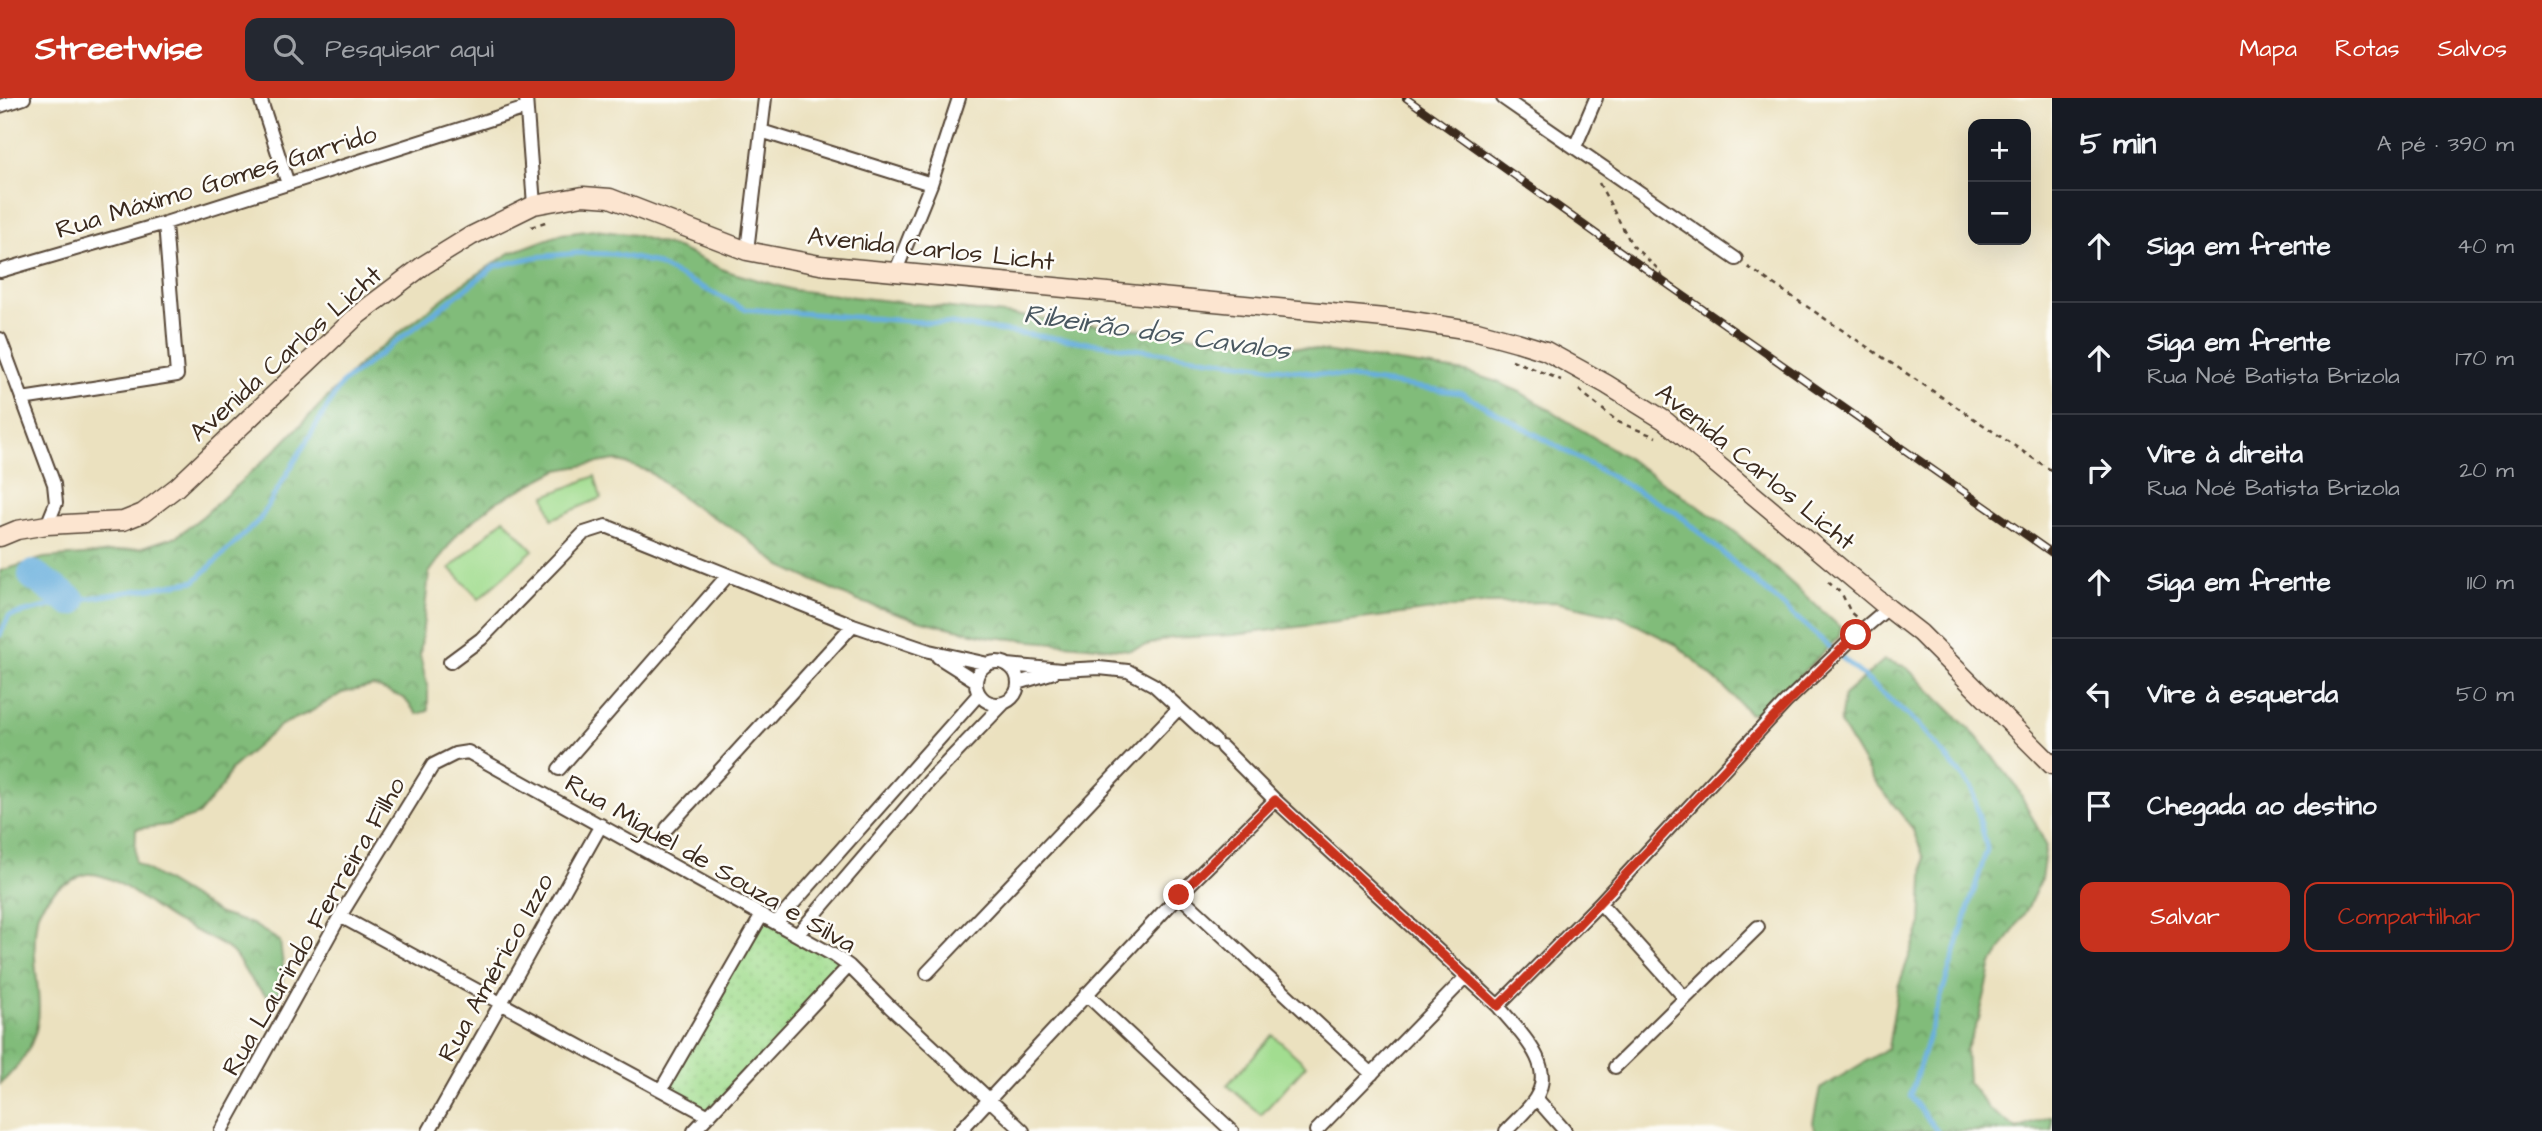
<!DOCTYPE html>
<html lang="pt">
<head>
<meta charset="utf-8">
<style>
	:root { --surface:#171b24; --page:#242831; --text:#f1f3f6; --muted:#9ea1a6; --line:#363941; --accent:#c8321e }
	body { margin:0; font-family:"Architects Daughter",sans-serif; background:var(--page); color:var(--text) }
	.controls { position:absolute; right:21px; top:21px; display:grid; overflow:hidden; border-radius:14px; box-shadow:0 7px 28px #0002 }
	.controls button { width:63px; height:63px; display:grid; place-items:center; padding:0; border:0; border-bottom:2px solid var(--line); background:var(--surface); color:var(--text); font:35px sans-serif }
	.stop { position:absolute; width:21px; height:21px; margin:-16px; border:5px solid #c8321e; border-radius:50%; background:#fff }
	.stop.end { background:#c8321e; border-color:#fff; box-shadow:0 2px 7px #0008 }
	.list { margin:0; padding:0; list-style:none }
	h2 { display:flex; justify-content:space-between; align-items:center; height:91px; margin:0; padding:0 28px; font-size:30px }
	h2 small { font-size:23px; font-weight:400; color:var(--muted) }
	.list li { display:grid; grid-template-columns:46px 1fr auto; gap:21px; align-items:center; box-sizing:border-box; height:112px; padding:0 28px; border-top:2px solid var(--line) }
	.list b { display:block; font-size:26px; white-space:nowrap }
	.list p { margin:0; font-size:23px; white-space:nowrap; color:var(--muted) }
	.list em { font-size:23px; font-style:normal; color:var(--muted) }
	.actions { display:flex; gap:14px; padding:21px 28px }
	.actions a { flex:1; padding:16px 0; border:2px solid var(--accent); border-radius:14px; text-align:center; font-size:24px; color:var(--accent) }
	.actions .main { background:var(--accent); color:#fff }
	.icon { flex:none; width:38px; height:38px; fill:none; stroke:currentColor; stroke-width:2; stroke-linecap:round; stroke-linejoin:round }
	.map { position:relative; flex:none; width:2052px; height:1033px; overflow:hidden }
	header { display:flex; align-items:center; gap:42px; box-sizing:border-box; height:98px; padding:0 35px; background:var(--accent); color:#fff }
	header strong { font-size:33px }
	nav { display:flex; gap:38px; margin-inline-start:auto; font-size:24px }
	.search { width:490px; height:63px; background:var(--page); display:flex; align-items:center; gap:18px; box-sizing:border-box; padding:0 24px; border-radius:14px; color:var(--muted); font-size:26px }
	main { display:flex }
	aside { flex:1; background:var(--surface) }
	.map>svg:first-child { display:block }
	.grass { fill:#a2dd90; stroke:#6e8457; stroke-width:2 }
	.forest { fill:url(#forest-crowns); stroke:#5e734c; stroke-width:2 }
	.park { fill:url(#park-dots); stroke:#6e8457; stroke-width:2 }
	.lines { fill:none; stroke-linecap:round; stroke-linejoin:round }
	.stream { stroke:#66aedd; stroke-width:5 }
	.river { stroke:#66aedd; stroke-width:30 }
	.street-casing { stroke:#554536; stroke-width:16 }
	.secondary-casing { stroke:#554536; stroke-width:21 }
	.path { stroke:#554536; stroke-width:2.5; stroke-dasharray:5 5; stroke-linecap:butt }
	.street { stroke:#fff; stroke-width:12 }
	.secondary { stroke:#fce5d0; stroke-width:18 }
	.rail-casing { stroke:#3b2a1e; stroke-width:8 }
	.rail { stroke:#fdfcf7; stroke-width:5; stroke-dasharray:16; stroke-linecap:butt }
	.route { stroke:#c8321e; stroke-width:9 }
	.labels { text-anchor:middle; stroke-width:5; stroke-linejoin:round; paint-order:stroke }
	.street-label { font-size:26px; fill:#3b2a1e; stroke:#fdfcf7 }
	.water-label { font-size:28px; font-style:italic; fill:#4a5861; stroke:#fdfcf7 }
</style>
</head>
<body>
<header>
<strong>Streetwise</strong>
<div class="search"><svg class="icon" aria-label="search" viewBox="0 0 24 24"><circle cx="10" cy="10" r="6"/><path d="M15 15l6 6"/></svg>Pesquisar aqui</div>
<nav><a>Mapa</a><a>Rotas</a><a>Salvos</a></nav>
</header>
<main>
<div class="map">
<svg width="2052" height="1033" viewBox="0 0 2052 1033">
	<defs>
		<pattern id="forest-crowns" width="20" height="18" patternUnits="userSpaceOnUse" patternTransform="scale(1.75)"><rect width="20" height="18" fill="#81bc7a"/><path d="M2 6a3 3 0 1 1 6 0M12 15a3 3 0 1 1 6 0" fill="none" stroke="#6b9963"/></pattern>
		<pattern id="park-dots" width="8" height="8" patternUnits="userSpaceOnUse" patternTransform="scale(1.75)"><rect width="8" height="8" fill="#a2dd90"/><path d="M2 2h.1M6 6h.1" fill="none" stroke="#8cbe7c" stroke-width="1.8" stroke-linecap="round"/></pattern>
	</defs>
	<rect width="100%" height="100%" fill="#fdfcf7"/>
	<filter id="ink" filterUnits="userSpaceOnUse"><feTurbulence type="fractalNoise" baseFrequency=".0143" numOctaves="2"/><feDisplacementMap in="SourceGraphic" scale="14" xChannelSelector="R" yChannelSelector="G"/><feConvolveMatrix kernelMatrix="1 2 1 2 8 2 1 2 1" color-interpolation-filters="sRGB"/></filter>
	<filter id="wash" filterUnits="userSpaceOnUse"><feTurbulence type="fractalNoise" baseFrequency=".00686" numOctaves="4" result="noise"/><feDisplacementMap in="SourceGraphic" scale="28" xChannelSelector="R" yChannelSelector="G"/><feGaussianBlur stdDeviation="1.57" result="paint"/><feColorMatrix in="noise" values="0 0 0 0 0 0 0 0 0 0 0 0 0 0 0 0 0 1.4 0 .05"/><feComposite in="paint" operator="in"/></filter>
	<g filter="url(#wash)">
		<rect width="100%" height="100%" fill="#ebe1bf"/>
		<path class="grass" d="M595,378L601,400L552,421L545,398Z
			M504,421L533,452L479,501L450,470Z
			M1273,937L1306,967L1261,1017L1227,987Z"/>
		<path class="forest" d="M595,132L634,137L680,151L726,173L793,192L1310,251L1466,274L1497,284L1520,294L1624,358L1733,432L1841,530L1839,539L1762,614L1750,616L1725,590L1677,547L1619,518L1555,504L1489,505L1234,537L1171,540L1130,552L990,539L922,523L858,503L781,468L740,435L691,406L648,373L615,362L558,372L496,404L458,435L429,475L420,557L428,592V613L417,616L404,600L373,588L342,595L310,614L281,627L231,671L221,690L198,717L167,727L136,731L135,764L220,816L252,826L280,843L284,876L275,906C267,898 259,891 252,883C244,874 240,861 231,853C214,840 193,833 175,823C150,810 116,774 87,776C80,777 70,784 63,787C54,791 38,809 37,819C25,890 66,925 0,986V473L44,460L95,456L140,450L177,438L203,418L282,346L361,265L455,191L510,155L561,136Z
			M1884,562L1906,569L1976,638L2017,689L2046,747L2041,782L2027,811L1992,866L1979,921L1966,952L1968,984L1990,1012L2017,1031L2052,1018V1033H1815L1813,1024L1820,991L1888,950L1898,889L1921,826L1924,760L1912,730L1871,678L1840,625L1844,597Z"/>
		<path class="park" d="M762,817L849,868L709,1018L661,992Z"/>
		<g class="lines">
			<path class="stream" d="M0,537L9,518L71,503L195,483L260,421L341,286L495,168L535,159L578,155L614,156L652,164L745,211L951,226L1461,295L1677,415L1920,628L1972,690L1987,751L1910,998L1937,1033"/>
			<path class="river" d="M33,477L71,503"/>
		</g>
	</g>
	<g filter="url(#ink)">
		<g class="lines">
			<g class="street-casing">
				<path id="street" d="M260,0L288,86
					M526,0L534,107
					M1503,0L1736,161
					M0,8L24,0
					M761,33L931,86
					M1575,49L1596,0
					M747,153L765,0
					M0,173L165,125L526,10
					M895,175L931,86L959,0
					M0,241L54,386L56,405L47,427
					M22,301L177,277L165,125
					M938,559L976,583
					M976 585a21 21 0 1 1 42 0a21 21 0 1 1-42 0Z
					M450,564L481,541L584,435L606,428L853,527L929,553L988,566
					M1008,567L1061,572L1099,570L1128,573L1154,587L1215,643
					M1018,585L1054,574
					M1222,649L1275,702L1498,908L1600,805L1785,605L1856,537L1888,510
					M559,671L728,477
					M667,730L853,527
					M1179,797L1372,976
					M1600,805L1685,900
					M340,818L709,1018
					M776,825L979,596
					M798,836L930,682L1003,606
					M927,875L1179,610
					M1086,896L1232,1033
					M1498,908C1518,933 1558,967 1535,1001C1528,1012 1515,1023 1506,1033
					M1615,969L1758,829
					M661,992L762,817
					M1536,1000L1565,1033
					M221,1033L340,818L433,667L455,656L468,654L835,858L849,868L890,909L1023,1033
					M429,1033L601,727
					M694,1033L849,868
					M960,1033L1179,797L1275,702
					M1316,1033L1467,878"/>
			</g>
			<g class="secondary-casing">
				<path id="secondary" d="M0,439L17,432L47,427L123,423L143,415L177,389L359,216L424,167L471,138L534,107L583,98L610,100L747,153L820,167L1406,222L1477,233L1517,244L1546,253L1606,286L1664,322L1888,510L1920,535L2052,667"/>
			</g>
			<path class="path" d="M1599,85L1632,147L1658,171L1667,187
				M531,129L548,123
				M1748,169L2052,373
				M1512,262L1561,282
				M1579,292L1618,324L1656,339
				M1828,484L1842,496L1851,515L1856,519"/>
			<use href="#street" class="street"/>
			<use href="#secondary" class="secondary"/>
			<g class="rail-casing">
				<path id="rail" d="M1406,0L1654,177L2052,455"/>
			</g>
			<use href="#rail" class="rail"/>
		</g>
	</g>
	<g class="lines" filter="url(#ink)">
		<path class="route" d="M1179,797L1275,702L1498,908C1621,788 1732,656 1856,537"/>
	</g>
	<g class="labels">
		<g class="street-label">
			<text transform="translate(216 83) rotate(-17)" y="9">Rua Máximo Gomes Garrido</text>
			<text transform="translate(931 150) rotate(6)" y="9">Avenida Carlos Licht</text>
			<text transform="translate(285 255) rotate(-42)" y="9">Avenida Carlos Licht</text>
			<text transform="translate(1756 368) rotate(39)" y="9">Avenida Carlos Licht</text>
			<text transform="translate(711 765) rotate(30)" y="9">Rua Miguel de Souza e Silva</text>
			<text transform="translate(313 828) rotate(-60)" y="9">Rua Laurindo Ferreira Filho</text>
			<text transform="translate(495 869) rotate(-61)" y="9">Rua Américo Izzo</text>
		</g>
		<g class="water-label">
			<text transform="translate(1157 233) rotate(8)" y="10">Ribeirão dos Cavalos</text>
		</g>
	</g>
</svg>
<div class="controls">
<button>+</button>
<button>−</button>
</div>
<div class="stop" style="left:1856px;top:537px"></div>
<div class="stop end" style="left:1179px;top:797px"></div>
</div>
<aside>
<h2>5 min<small>A pé · 390 m</small></h2>
<ul class="list">
<li><svg class="icon" aria-label="ahead" viewBox="0 0 24 24"><path d="M12 20V5M6 11l6-6 6 6"/></svg><div><b>Siga em frente</b></div><em>40 m</em></li>
<li><svg class="icon" aria-label="ahead" viewBox="0 0 24 24"><path d="M12 20V5M6 11l6-6 6 6"/></svg><div><b>Siga em frente</b><p>Rua Noé Batista Brizola</p></div><em>170 m</em></li>
<li><svg class="icon" aria-label="right" viewBox="0 0 24 24"><path d="M7 20v-9h11M14 6l5 5-5 5"/></svg><div><b>Vire à direita</b><p>Rua Noé Batista Brizola</p></div><em>20 m</em></li>
<li><svg class="icon" aria-label="ahead" viewBox="0 0 24 24"><path d="M12 20V5M6 11l6-6 6 6"/></svg><div><b>Siga em frente</b></div><em>110 m</em></li>
<li><svg class="icon" aria-label="left" viewBox="0 0 24 24"><path d="M17 20v-9H6M10 6l-5 5 5 5"/></svg><div><b>Vire à esquerda</b></div><em>50 m</em></li>
<li><svg class="icon" aria-label="arrive" viewBox="0 0 24 24"><path d="M6 21V4h12l-3 4 3 4H6"/></svg><div><b>Chegada ao destino</b></div></li>
</ul>
<div class="actions"><a class="main">Salvar</a><a>Compartilhar</a></div>
</aside>
</main>
</body>
</html>
